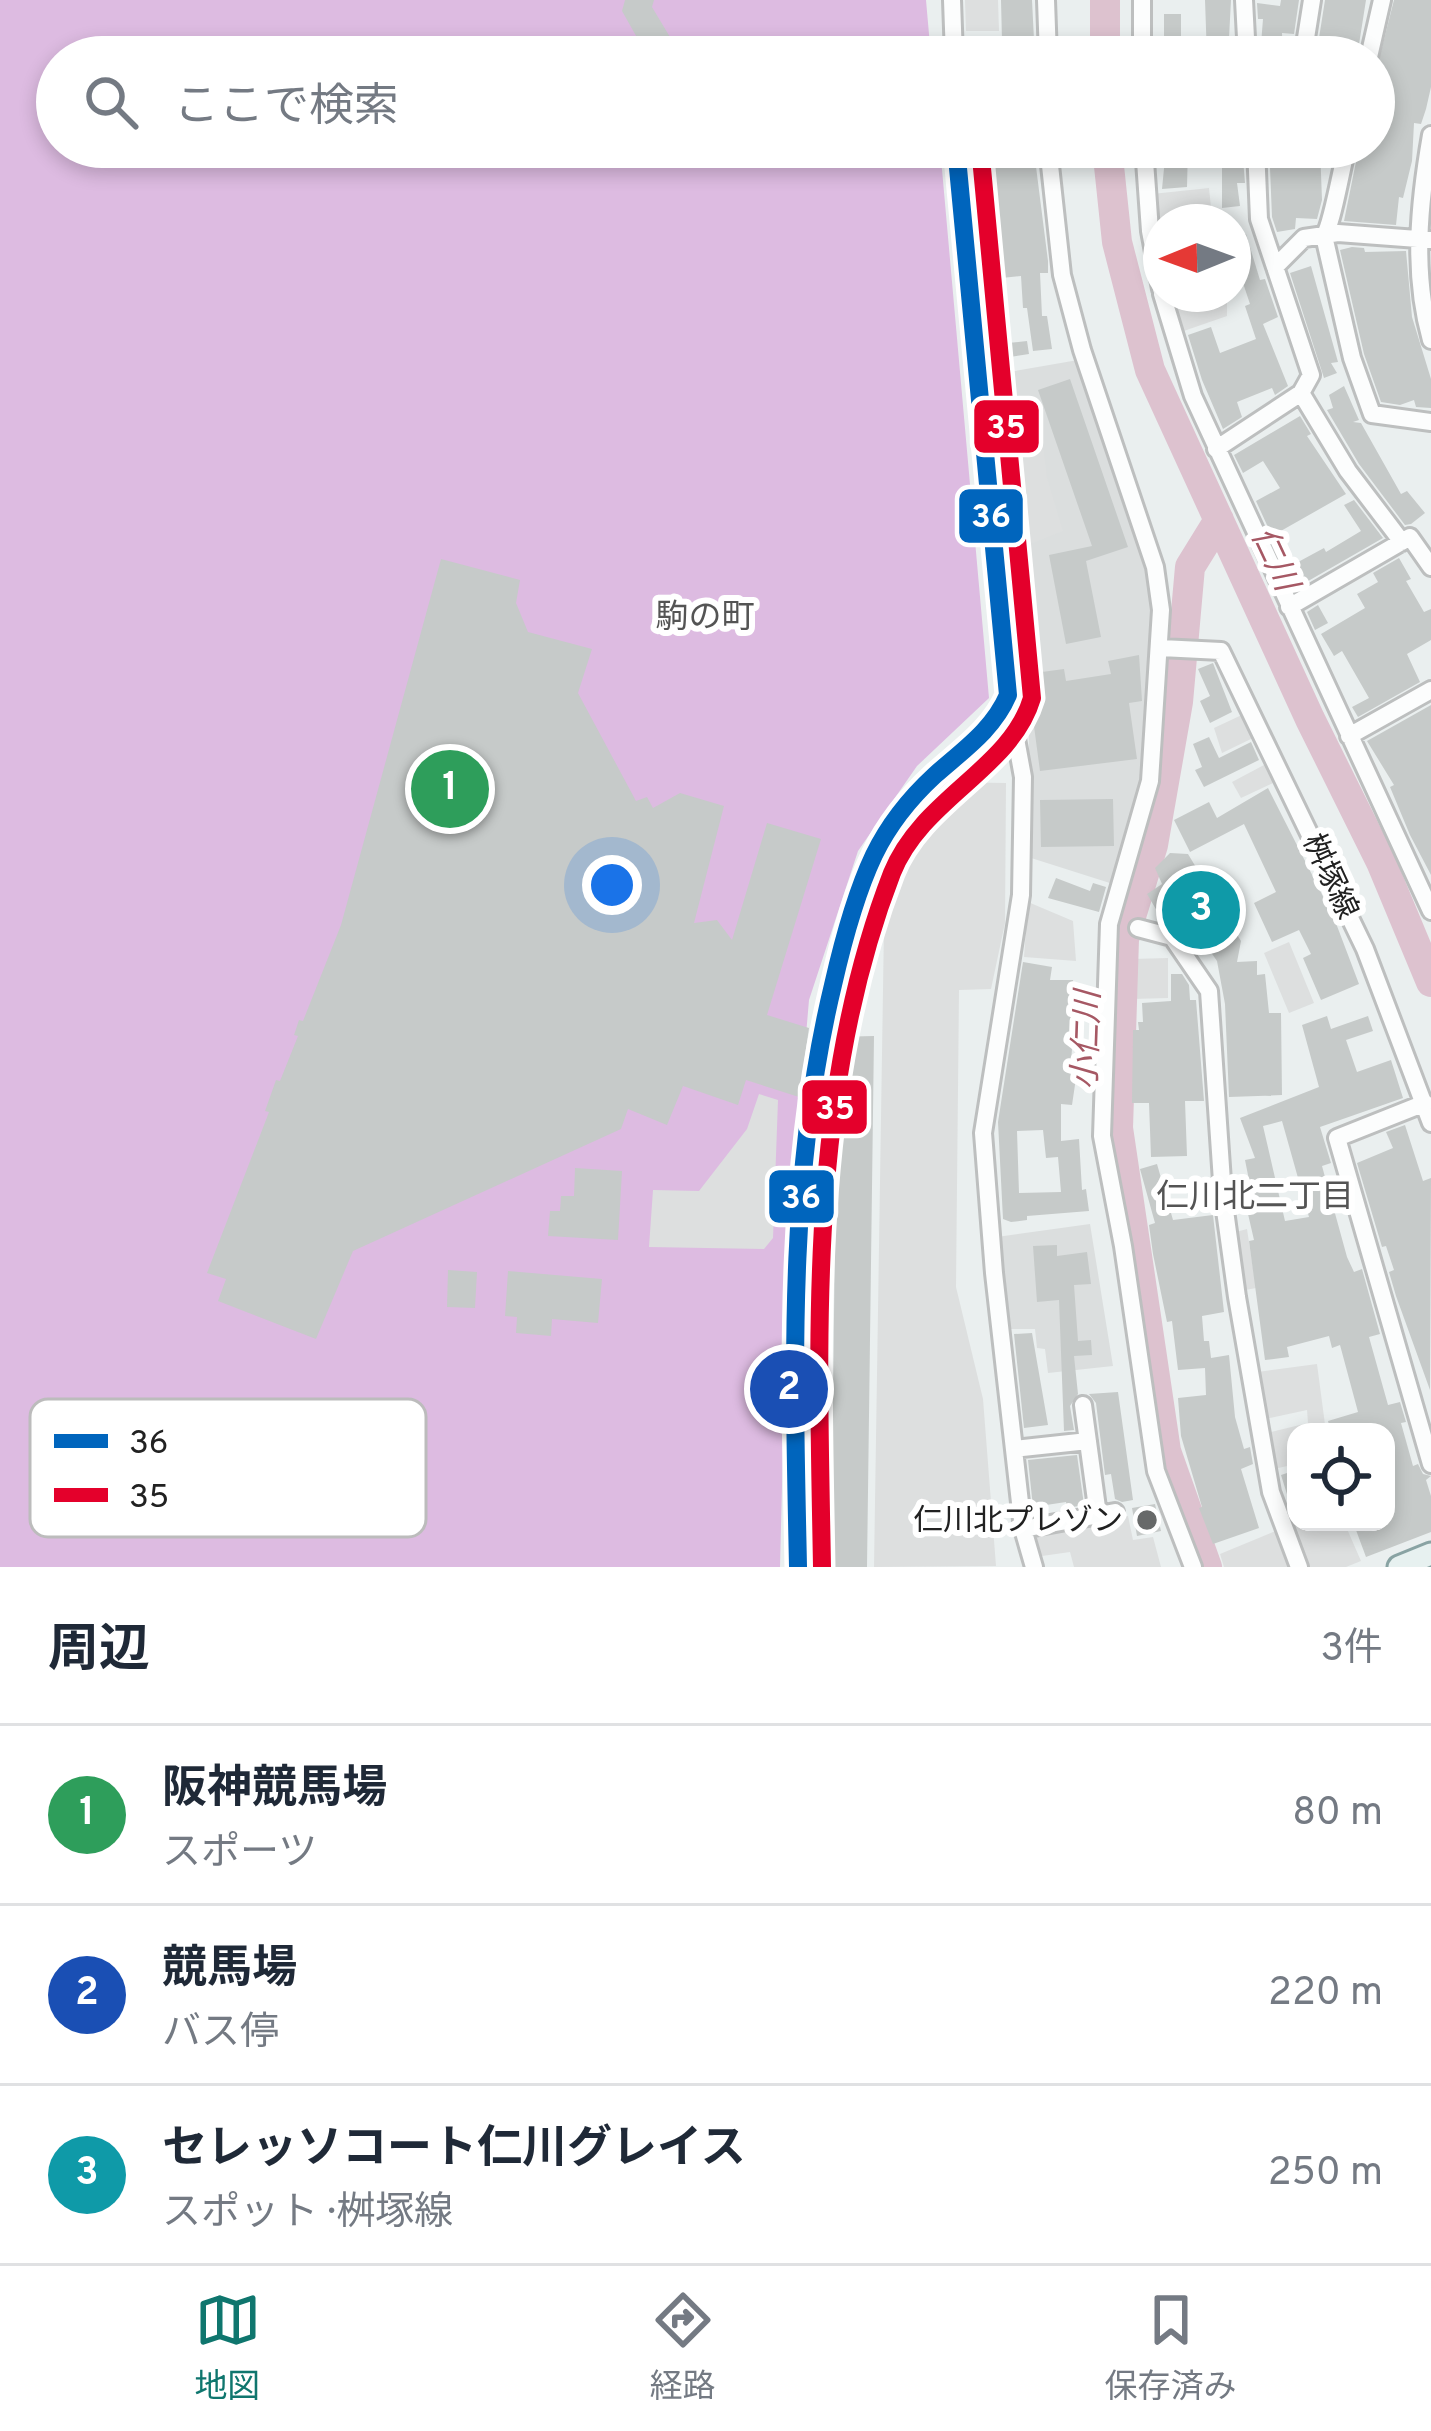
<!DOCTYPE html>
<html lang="ja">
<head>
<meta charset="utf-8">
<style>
	:root { --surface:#fff; --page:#f2f2f3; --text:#1f2937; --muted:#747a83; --line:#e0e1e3; --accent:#0f766e }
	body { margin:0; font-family:Overpass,"Noto Sans JP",sans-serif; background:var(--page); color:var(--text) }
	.controls { position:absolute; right:36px; bottom:36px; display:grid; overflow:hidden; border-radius:24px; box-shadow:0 6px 18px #0003 }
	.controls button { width:108px; height:108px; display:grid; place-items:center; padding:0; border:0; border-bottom:3px solid var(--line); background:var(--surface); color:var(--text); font:60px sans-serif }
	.compass { position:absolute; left:1143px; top:204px; width:108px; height:108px; border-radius:50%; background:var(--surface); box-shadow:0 6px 18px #0003; rotate:269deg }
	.you { position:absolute; left:612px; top:885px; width:42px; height:42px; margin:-30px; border:9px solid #fff; border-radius:50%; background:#1a73e8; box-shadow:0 0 0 18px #1a73e833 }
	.badge { display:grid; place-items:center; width:78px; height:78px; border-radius:50%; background:var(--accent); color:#fff; font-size:39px; font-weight:700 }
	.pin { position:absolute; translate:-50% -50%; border:6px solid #fff; box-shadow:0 3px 12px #0006 }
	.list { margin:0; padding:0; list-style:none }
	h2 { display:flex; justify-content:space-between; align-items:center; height:156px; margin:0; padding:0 48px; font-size:51px }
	h2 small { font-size:39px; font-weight:400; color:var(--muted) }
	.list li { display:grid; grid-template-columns:78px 1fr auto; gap:36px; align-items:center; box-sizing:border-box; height:180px; padding:0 48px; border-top:3px solid var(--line) }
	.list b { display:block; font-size:45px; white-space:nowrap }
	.list p { margin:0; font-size:39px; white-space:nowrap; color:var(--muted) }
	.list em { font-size:39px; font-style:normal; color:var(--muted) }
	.icon { flex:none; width:66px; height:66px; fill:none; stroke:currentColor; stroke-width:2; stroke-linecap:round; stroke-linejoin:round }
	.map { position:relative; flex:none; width:1431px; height:1567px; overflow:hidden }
	.search { position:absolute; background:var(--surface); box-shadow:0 6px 18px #0003; left:36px; right:36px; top:36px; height:132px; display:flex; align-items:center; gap:30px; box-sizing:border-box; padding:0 42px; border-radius:66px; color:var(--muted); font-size:45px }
	.sheet { height:696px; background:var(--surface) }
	nav { display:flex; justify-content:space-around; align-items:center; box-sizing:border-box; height:168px; border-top:3px solid var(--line); background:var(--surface); font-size:33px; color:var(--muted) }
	nav a { display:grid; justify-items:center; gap:6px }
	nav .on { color:var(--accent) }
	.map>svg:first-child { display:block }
	.residential { fill:#dbdede }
	.pitch { fill:#ddbbe1 }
	.parking { fill:#dddfdf }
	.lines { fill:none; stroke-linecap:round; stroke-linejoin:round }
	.river { stroke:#ddc2cf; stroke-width:30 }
	.building { fill:#c6cac9; fill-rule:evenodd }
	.minor-casing { stroke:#bdbfbf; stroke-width:22 }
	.major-casing { stroke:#89a3a3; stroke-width:27 }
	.minor { stroke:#fcfdfd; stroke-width:16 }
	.major { stroke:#e7f1f0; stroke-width:21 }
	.bus-1-casing { stroke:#fff; stroke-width:27 }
	.bus-2-casing { stroke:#fff; stroke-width:27 }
	.bus-1 { stroke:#0065bd; stroke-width:18 }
	.bus-2 { stroke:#e4002b; stroke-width:18 }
	.poi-dot { fill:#676969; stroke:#fff; stroke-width:4.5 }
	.labels { text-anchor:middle; stroke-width:12; stroke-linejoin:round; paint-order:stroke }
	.street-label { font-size:30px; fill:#212121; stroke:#fff }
	.poi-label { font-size:30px; fill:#212121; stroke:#fff; text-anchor:end }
	.water-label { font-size:33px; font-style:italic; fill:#a65864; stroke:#fff }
	.neighbourhood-label { font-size:33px; fill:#545454; stroke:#fff }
	.key { fill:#fff; stroke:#bcbcbc; stroke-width:3 }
	.key-label { font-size:33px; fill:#212121 }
	.line-badge { stroke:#fff; stroke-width:4.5 }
	.badge-label { font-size:33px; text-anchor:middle; font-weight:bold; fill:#fff }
</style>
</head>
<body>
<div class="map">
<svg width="1431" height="1567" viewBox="0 0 1431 1567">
	<rect width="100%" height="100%" fill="#eaefef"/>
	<path class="residential" d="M1078,360L1131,500L1154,597L1149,714L1140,782L1132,828L1113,884L1028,857L1029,726L986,376Z
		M1090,1224L1113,1366L1048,1373L1045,1349L1037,1348L1035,1329H1005L997,1237Z"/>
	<path class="pitch" d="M0,0H926L931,57H57V147H940L989,698L917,766L858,851L809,1000L788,1246L780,1567H0Z"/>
	<path class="parking" d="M965,0H998L999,31H966Z
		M1209,188L1211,207L1181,210L1182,222H1161V249L1152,194Z
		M1165,294H1205L1207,299L1227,294V316L1178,333Z
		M1027,428L1030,438L1042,436L1047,478L1063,531L1020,548L1004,491L994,430Z
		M1246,713L1255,737L1222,753L1214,728Z
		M1264,765L1273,783L1241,798L1232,782Z
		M940,782L1006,783L1005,923L991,989L959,990L956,1287L983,1399L996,1566L874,1567L885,862Z
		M1028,902L1073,921L1076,961L1024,957Z
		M1289,942L1314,1003L1289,1013L1264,953Z
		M1168,958V998L1132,999V959Z
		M759,1094L778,1100L773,1238L764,1249L649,1247L653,1190L699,1191L747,1129Z
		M1247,1229L1256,1288L1245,1290L1236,1232Z
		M1317,1364L1326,1432H1296V1464L1274,1469L1267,1433L1308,1423L1307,1410L1265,1419L1258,1372Z
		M1128,1516L1133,1540L1153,1537L1161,1567H1074L1070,1552L1035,1557L1030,1534Z
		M1299,1522H1344L1361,1561L1346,1567H1306L1288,1526Z
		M1278,1530L1293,1567H1224L1220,1554Z"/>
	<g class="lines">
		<path class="river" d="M1105,0V57
			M1107,147L1117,242L1150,370L1310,719L1381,862L1431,982
			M1207,1567L1166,1451L1118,1128L1124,939L1153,845L1178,702L1190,567L1219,520"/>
	</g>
	<path class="building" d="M625,0H654L652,7L682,57H648L622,11Z
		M1001,0H1032L1034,40L1002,41Z
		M1205,0H1231L1228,57H1207Z
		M1281,0H1299L1294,34L1282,33L1283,57H1260L1263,19H1258L1257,3L1280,6Z
		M1325,0H1366L1357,57H1316Z
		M1394,0H1431V87L1426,109L1421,124L1414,123L1412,161L1403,198L1399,197L1396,225L1344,221L1359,147H1374V79Z
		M1164,14H1181V57H1168V43H1164Z
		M1188,147L1187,187L1162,189L1166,148Z
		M1242,147L1245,183H1237L1240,206L1222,208V163H1218L1217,148Z
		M1310,147H1320L1322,200L1317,219L1296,218L1295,229L1277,232L1272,217L1270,168L1303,165L1309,159Z
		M1034,151L1048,261V273H1040L1042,316H1047L1052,349L1033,351L1027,308H1023L1021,276L983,280L974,169L1006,166L1005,154Z
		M1246,234L1260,280L1265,279L1278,317L1263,324L1288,386L1275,395L1272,388L1237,402L1242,417L1223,429L1202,380L1188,335L1211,327L1220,353L1256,339L1245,306L1250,304L1233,253V238Z
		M1352,247L1364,248L1365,252L1406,251L1412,317L1431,379V408L1416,407L1414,400L1400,405L1381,402L1364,354L1340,250Z
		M1311,266L1338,362L1331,363L1337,373L1324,378L1290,273Z
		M1027,341L1029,354L1010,357L1008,343Z
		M1070,379L1128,547L1086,561L1101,637L1066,644L1049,555L1092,546L1038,390Z
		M1344,386L1359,420L1353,422L1361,423L1401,494L1407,491L1425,513L1411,524L1405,525L1359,464L1327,410L1333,408L1329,395Z
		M1300,416L1311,434L1307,436L1346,494L1272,536L1256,501L1280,488L1263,461L1243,473L1234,455Z
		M1354,500L1383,538L1296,588L1287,568L1324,548L1326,552L1361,531L1344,505Z
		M1399,558L1411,579L1406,581L1424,612L1431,609V640L1407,654L1420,682L1358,717L1352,707L1369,698L1342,651L1334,656L1321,634L1365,608L1357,594L1378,582L1373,573Z
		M441,559L520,580L516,603L528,632L592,649L578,693L636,801L647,797L653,808L680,793L724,806L694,923L717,920L732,940L767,823L821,839L767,1015L809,1028L799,1097L746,1080L738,1105L683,1086L667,1125L628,1109L621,1129L353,1251L316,1339L218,1301L226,1279L207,1273L269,1112L265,1111L276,1080L280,1081L298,1036L294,1035L299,1020L303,1021L341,925Z
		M1318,605L1328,623L1315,630L1307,612Z
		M1139,655L1142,701L1129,703L1137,759L1040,771L1027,674L1064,669L1066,681L1111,674L1108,661Z
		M1213,663L1232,712L1210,723L1200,701L1210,696L1198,669Z
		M1431,705V875L1410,835L1390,787L1394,785L1367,741Z
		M1209,737L1219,758L1251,742L1259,760L1204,787L1195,770L1202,767L1193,744Z
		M1268,788L1334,918L1359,984L1321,1000L1303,958L1311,954L1299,930L1272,942L1254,903L1276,892L1244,824L1190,852L1174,820L1209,802L1217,818Z
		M1113,799L1114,846L1041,847L1040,800Z
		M1170,853L1188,854L1220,907V930H1234L1241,941L1237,962L1257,961V975L1265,974L1269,1013H1281L1282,1095L1229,1097L1225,1004L1217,961L1169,891L1170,910L1160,916L1147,894L1162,884L1155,868Z
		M1056,878L1090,891L1093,883L1106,887L1099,912L1048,898Z
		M1023,962L1052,967L1050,980H1073L1076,1002L1071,1061V1077L1076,1078L1072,1105L1061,1104V1141L1079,1139L1082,1190L1086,1189L1089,1211L1027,1216V1220L1011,1222L1003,1219L998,1122ZM1043,1130L1046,1158L1058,1157L1061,1192L1019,1193L1017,1131Z
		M1171,974H1182L1189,985L1190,1000H1196L1204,1101H1185L1187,1156L1151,1157L1149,1103H1132L1133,1030H1139L1138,1022H1143L1142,1003L1171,1001Z
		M1327,1016L1331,1029L1368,1016L1373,1031L1346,1040L1357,1072L1391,1060L1403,1098L1320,1127L1331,1163L1322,1166L1347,1257L1354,1272L1362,1269L1380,1334L1369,1337L1388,1405L1400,1402L1406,1422L1401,1423L1413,1466L1418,1464L1423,1474L1431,1476L1426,1480L1431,1496V1532L1366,1557L1353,1522H1386V1428L1331,1432L1328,1421L1358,1412L1340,1345L1332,1348L1329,1336L1287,1347L1289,1357L1265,1360L1249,1241L1254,1240L1245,1201L1244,1186L1250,1185L1245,1160L1255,1158L1240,1118L1319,1087L1302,1025ZM1282,1121L1309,1217L1285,1221L1263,1126Z
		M874,1036L867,1567H831L835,1232L820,1233L821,1120L834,1037Z
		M1405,1125L1423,1181L1431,1178L1430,1390L1396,1296L1389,1272L1394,1270L1386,1246L1382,1247L1357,1163L1393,1148L1386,1132Z
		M1157,1164L1173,1220L1213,1215L1224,1312L1202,1316L1204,1341H1209L1211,1358L1229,1355L1235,1417L1244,1449L1250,1447L1253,1464L1241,1469L1259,1528L1213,1544L1199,1508L1202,1507L1181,1436L1178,1398L1206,1395L1205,1368L1178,1370L1172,1321L1167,1322L1153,1254L1149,1225L1155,1223L1140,1169Z
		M575,1168L622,1171L618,1240L548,1236L550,1211H560L561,1196H574Z
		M1057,1245V1256L1087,1252L1091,1284L1074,1285L1078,1341L1091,1340L1092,1355L1074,1356L1078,1394L1070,1406L1074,1430L1064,1431L1059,1300L1037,1302L1033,1246Z
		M448,1270L477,1272L475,1308L447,1307Z
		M508,1271L602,1279L598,1323L552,1319L551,1336L516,1333L517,1317L505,1316Z
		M1032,1333L1048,1425L1024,1428L1014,1334Z
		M1118,1392L1133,1500L1122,1502L1115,1499L1111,1474L1105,1475L1096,1403L1089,1394Z
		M1077,1455L1084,1505L1067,1508L1066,1502L1033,1507L1028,1460Z
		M1296,1470V1520H1295L1281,1475Z
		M1155,1504L1161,1531L1137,1536L1132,1508Z"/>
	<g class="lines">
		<g class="minor-casing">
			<path id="minor" d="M952,0L954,57
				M1046,0L1048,57
				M1244,0L1247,57
				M1142,57V0
				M1303,57L1312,0
				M1369,57L1382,0
				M1431,135C1419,204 1412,273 1431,340
				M1048,147L1062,275L1082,350L1155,567L1161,610L1150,781L1109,924L1102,1136L1123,1246L1156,1471L1193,1567
				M1144,147L1150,231L1161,289
				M1256,147L1259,219L1311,375L1301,393L1348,471L1402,542
				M1347,147C1342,166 1332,225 1324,236L1352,358L1372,414L1431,422
				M1257,156L1297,154V147
				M1275,267L1304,238L1338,233L1431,240
				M1162,294L1193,396L1431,911
				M1216,449L1301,393
				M1289,607L1410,537L1431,567
				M1161,648L1221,651L1365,949L1431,1123
				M1008,695L1023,777L1021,895L983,1133L994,1273L1023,1529L1034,1567
				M1349,736L1431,690
				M1138,928L1172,937L1209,991L1223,1196L1237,1297L1271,1492L1299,1567
				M1425,1103L1337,1138L1431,1464
				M1083,1405L1098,1515
				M1014,1449L1088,1441
				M1023,1529L1115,1512
				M798,1567C794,1345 784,1068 871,862C885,829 910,797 936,774C963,749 996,730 1008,695L956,147"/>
		</g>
		<g class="major-casing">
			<path id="major" d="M1399,1567L1431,1554"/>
		</g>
		<use href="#minor" class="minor"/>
		<use href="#major" class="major"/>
		<g class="bus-1-casing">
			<path id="bus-1" d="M798,1567C794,1373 787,1175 833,985C843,941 855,895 874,855C889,824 910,798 935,775C963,750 993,730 1008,695L956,147"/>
		</g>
		<g class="bus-2-casing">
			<path id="bus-2" d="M822,1567C818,1336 807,1092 892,873C922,798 1011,769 1032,698L980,147"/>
		</g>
		<use href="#bus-1" class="bus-1"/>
		<use href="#bus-2" class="bus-2"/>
	</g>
	<circle class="poi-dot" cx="1147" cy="1520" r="12"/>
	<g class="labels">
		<g class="street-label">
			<text transform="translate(1331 876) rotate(65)" y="10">桝塚線</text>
		</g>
		<g class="poi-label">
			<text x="1123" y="1530">仁川北プレゾン</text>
		</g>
		<g class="water-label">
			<text transform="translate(1276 558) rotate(65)" y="12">仁川</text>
			<text transform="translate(1085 1040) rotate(-88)" y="12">小仁川</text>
		</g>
		<g class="neighbourhood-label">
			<text x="705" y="627">駒の町</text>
			<text x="1255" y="1207">仁川北二丁目</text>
		</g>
	</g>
	<rect x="30" y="1399" width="396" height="138" rx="18" class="key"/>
	<rect x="54" y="1434" width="54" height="14" fill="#0065bd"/>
	<rect x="54" y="1488" width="54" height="14" fill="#e4002b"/>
	<g class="key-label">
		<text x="129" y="1453">36</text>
		<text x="129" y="1507">35</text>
	</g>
	<g class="line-badge">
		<rect x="972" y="398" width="69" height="57" rx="12" fill="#e4002b"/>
		<rect x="957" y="487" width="68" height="58" rx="12" fill="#0065bd"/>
		<rect x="800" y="1078" width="69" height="58" rx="12" fill="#e4002b"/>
		<rect x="767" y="1168" width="69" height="57" rx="12" fill="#0065bd"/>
	</g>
	<g class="badge-label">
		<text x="1006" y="438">35</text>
		<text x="991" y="527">36</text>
		<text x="835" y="1119">35</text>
		<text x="801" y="1208">36</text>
	</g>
</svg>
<div class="controls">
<button><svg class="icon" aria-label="locate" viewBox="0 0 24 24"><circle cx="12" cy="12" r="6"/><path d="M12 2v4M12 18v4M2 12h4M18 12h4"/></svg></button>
</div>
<svg class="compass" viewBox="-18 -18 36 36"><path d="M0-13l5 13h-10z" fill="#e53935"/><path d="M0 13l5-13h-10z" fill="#747a83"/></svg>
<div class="you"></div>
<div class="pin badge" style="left:450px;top:789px;background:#2e9e5b">1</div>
<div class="pin badge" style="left:789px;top:1389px;background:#1a4fb4">2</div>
<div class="pin badge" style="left:1201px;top:910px;background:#0f9aa8">3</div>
<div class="search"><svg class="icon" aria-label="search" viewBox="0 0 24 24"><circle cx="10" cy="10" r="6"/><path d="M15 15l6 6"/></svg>ここで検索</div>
</div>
<section class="sheet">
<h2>周辺<small>3件</small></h2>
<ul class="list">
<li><span class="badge" style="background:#2e9e5b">1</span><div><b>阪神競馬場</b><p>スポーツ</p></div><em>80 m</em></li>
<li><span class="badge" style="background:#1a4fb4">2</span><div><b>競馬場</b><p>バス停</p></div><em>220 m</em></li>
<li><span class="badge" style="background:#0f9aa8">3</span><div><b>セレッソコート仁川グレイス</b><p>スポット · 桝塚線</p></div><em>250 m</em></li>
</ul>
</section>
<nav>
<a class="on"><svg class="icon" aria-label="map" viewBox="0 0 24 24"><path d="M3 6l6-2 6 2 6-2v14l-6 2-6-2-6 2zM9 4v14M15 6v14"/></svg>地図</a>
<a><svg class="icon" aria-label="directions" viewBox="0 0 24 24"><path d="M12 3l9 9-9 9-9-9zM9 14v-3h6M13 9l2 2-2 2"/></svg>経路</a>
<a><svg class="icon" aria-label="saved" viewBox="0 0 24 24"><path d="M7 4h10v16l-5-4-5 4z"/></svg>保存済み</a>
</nav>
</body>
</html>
